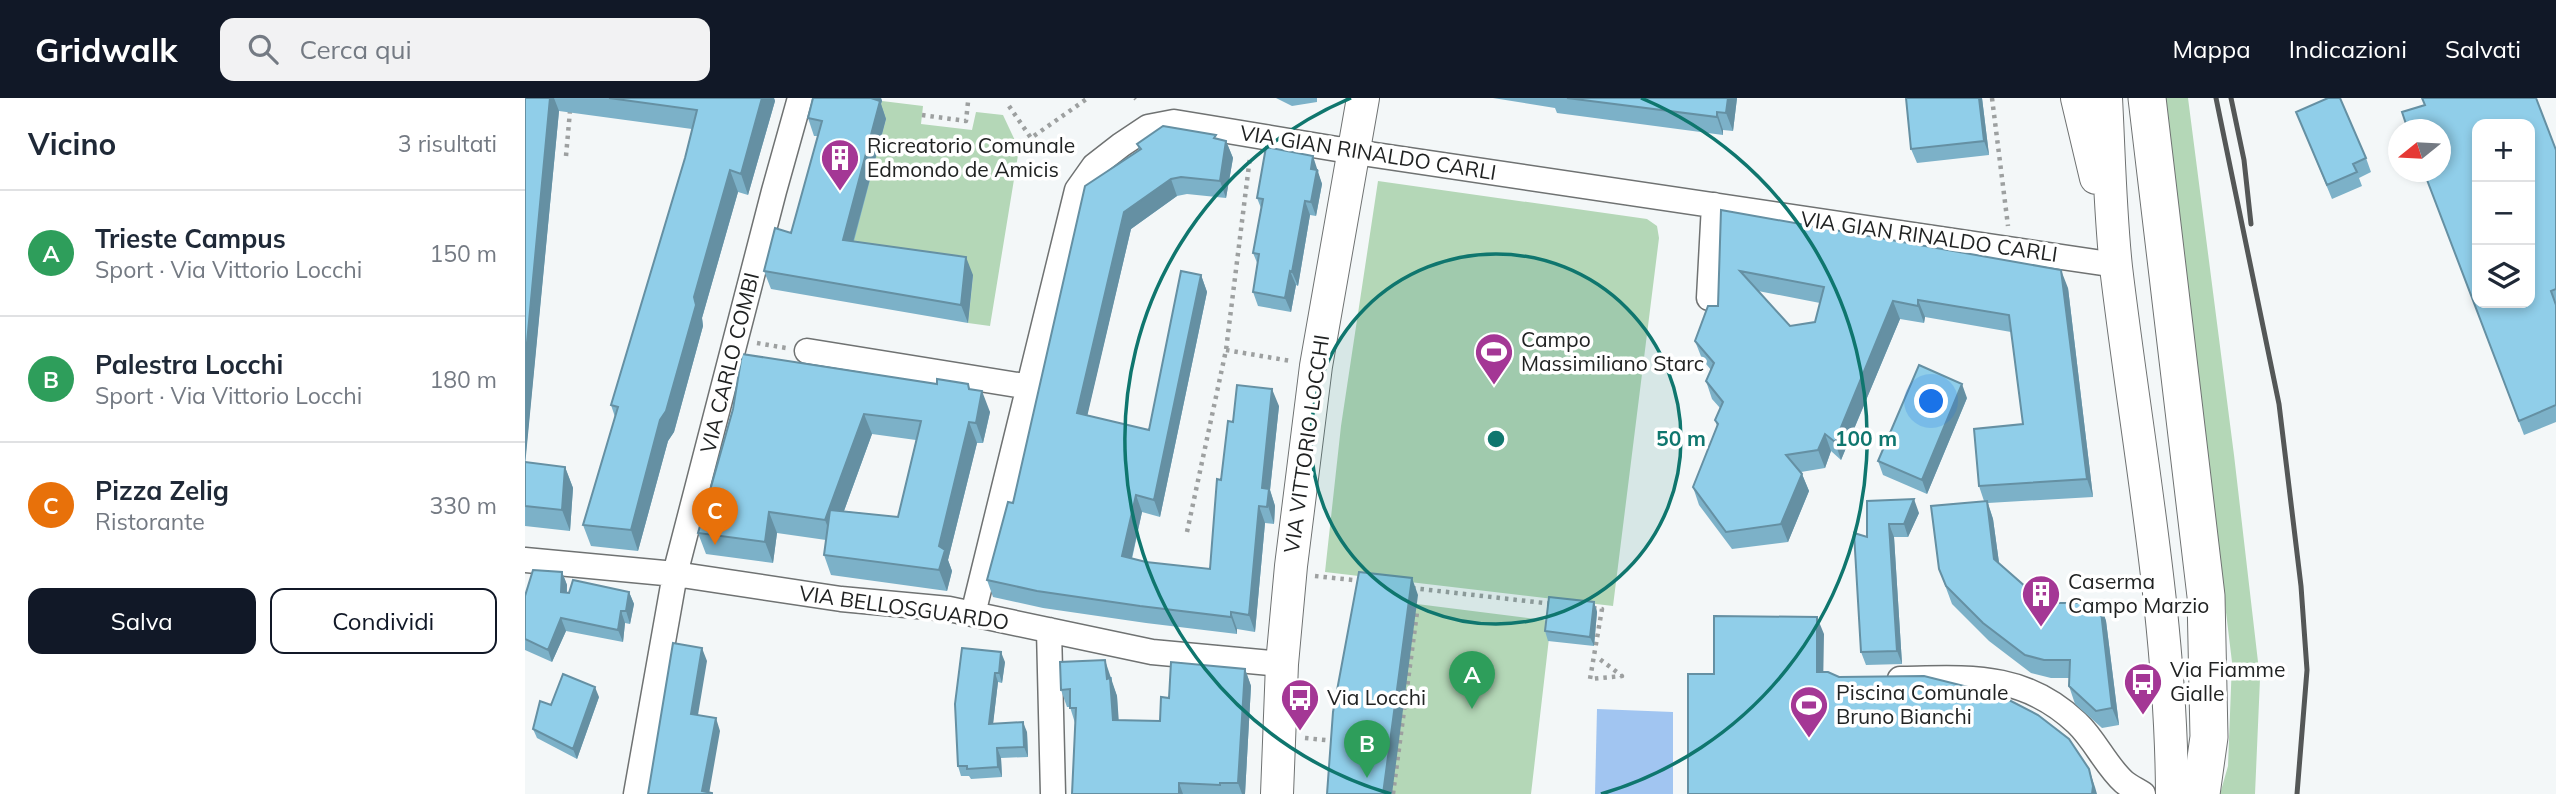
<!DOCTYPE html>
<html lang="it">
<head>
<meta charset="utf-8">
<style>
	:root { --surface:#fff; --page:#f2f2f3; --text:#1f2937; --muted:#747a83; --line:#e0e1e3; --accent:#111827 }
	body { margin:0; font-family:Mulish,sans-serif; background:var(--page); color:var(--text) }
	.controls { position:absolute; right:21px; top:21px; display:grid; overflow:hidden; border-radius:14px; box-shadow:0 4px 10px #0003 }
	.controls button { width:63px; height:63px; display:grid; place-items:center; padding:0; border:0; border-bottom:2px solid var(--line); background:var(--surface); color:var(--text); font:35px sans-serif }
	.compass { position:absolute; left:1863px; top:21px; width:63px; height:63px; border-radius:50%; background:var(--surface); box-shadow:0 4px 10px #0003; rotate:252deg }
	.you { position:absolute; left:1407px; top:304px; width:24px; height:24px; margin:-18px; border:5px solid #fff; border-radius:50%; background:#1a73e8; box-shadow:0 0 0 10px #1a73e833 }
	.badge { display:grid; place-items:center; width:46px; height:46px; border-radius:50%; background:var(--accent); color:#fff; font-size:23px; font-weight:700 }
	.pin { position:absolute; translate:-50% -58px; filter:drop-shadow(0 2px 4px #0008) }
	.pin::after { content:''; position:absolute; top:37px; width:24px; height:21px; background:inherit; clip-path:polygon(0 0,100% 0,50% 100%) }
	.list { margin:0; padding:0; list-style:none }
	h2 { display:flex; justify-content:space-between; align-items:center; height:91px; margin:0; padding:0 28px; font-size:30px }
	h2 small { font-size:23px; font-weight:400; color:var(--muted) }
	.list li { display:grid; grid-template-columns:46px 1fr auto; gap:21px; align-items:center; box-sizing:border-box; height:126px; padding:0 28px; border-top:2px solid var(--line) }
	.list b { display:block; font-size:26px; white-space:nowrap }
	.list p { margin:0; font-size:23px; white-space:nowrap; color:var(--muted) }
	.list em { font-size:23px; font-style:normal; color:var(--muted) }
	.actions { display:flex; gap:14px; padding:21px 28px }
	.actions a { flex:1; padding:16px 0; border:2px solid var(--accent); border-radius:14px; text-align:center; font-size:24px; color:var(--accent) }
	.actions .main { background:var(--accent); color:#fff }
	.icon { flex:none; width:38px; height:38px; fill:none; stroke:currentColor; stroke-width:2; stroke-linecap:round; stroke-linejoin:round }
	.map { position:relative; flex:none; width:2031px; height:696px; overflow:hidden }
	header { display:flex; align-items:center; gap:42px; box-sizing:border-box; height:98px; padding:0 35px; background:var(--accent); color:#fff }
	header strong { font-size:33px }
	nav { display:flex; gap:38px; margin-inline-start:auto; font-size:24px }
	.search { width:490px; height:63px; background:var(--page); display:flex; align-items:center; gap:18px; box-sizing:border-box; padding:0 24px; border-radius:14px; color:var(--muted); font-size:26px }
	main { display:flex }
	aside { flex:1; background:var(--surface) }
	.map>svg:first-child { display:block }
	.green { fill:#b4d7b7 }
	.water { fill:#a1c5f1 }
	.lines { fill:none; stroke-linecap:round; stroke-linejoin:round }
	.minor-casing { stroke:#6f7272; stroke-width:27 }
	.major-casing { stroke:#6f7272; stroke-width:34 }
	.highway-casing { stroke:#6f7272; stroke-width:39 }
	.path { stroke:#9da0a0; stroke-width:4.5; stroke-dasharray:3.5 5; stroke-linecap:butt }
	.minor { stroke:#fff; stroke-width:24 }
	.major { stroke:#fff; stroke-width:32 }
	.highway { stroke:#fff; stroke-width:37 }
	.rail { stroke:#545757; stroke-width:5 }
	.wall { fill:#7cb1c8; fill-rule:evenodd }
	.shaded-wall { fill:#6590a3 }
	.building { fill:#90cee9; stroke:#6590a3; stroke-width:2; fill-rule:evenodd }
	.ring { fill:none; stroke:#0f766e; stroke-width:3.5 }
	.labels { text-anchor:middle; stroke-width:7; stroke-linejoin:round; paint-order:stroke }
	.poi-label { font-size:21px; fill:#212323; stroke:#fff; text-anchor:start }
	.street-label { font-size:21px; fill:#212323; stroke:#fff }
	.centre { fill:#0f766e; stroke:#fff; stroke-width:3.5 }
	.ring-label { font-size:21px; text-anchor:middle; font-weight:bold; fill:#0f766e; stroke:#fff; stroke-width:7; stroke-linejoin:round; paint-order:stroke }
</style>
</head>
<body>
<header>
<strong>Gridwalk</strong>
<div class="search"><svg class="icon" aria-label="search" viewBox="0 0 24 24"><circle cx="10" cy="10" r="6"/><path d="M15 15l6 6"/></svg>Cerca qui</div>
<nav><a>Mappa</a><a>Indicazioni</a><a>Salvati</a></nav>
</header>
<main>
<aside>
<h2>Vicino<small>3 risultati</small></h2>
<ul class="list">
<li><span class="badge" style="background:#2e9e5b">A</span><div><b>Trieste Campus</b><p>Sport · Via Vittorio Locchi</p></div><em>150 m</em></li>
<li><span class="badge" style="background:#2e9e5b">B</span><div><b>Palestra Locchi</b><p>Sport · Via Vittorio Locchi</p></div><em>180 m</em></li>
<li><span class="badge" style="background:#e8710a">C</span><div><b>Pizza Zelig</b><p>Ristorante</p></div><em>330 m</em></li>
</ul>
<div class="actions"><a class="main">Salva</a><a>Condividi</a></div>
</aside>
<div class="map">
<svg width="2031" height="696" viewBox="0 0 2031 696">
	<rect width="100%" height="100%" fill="#f3f7f8"/>
	<path class="green" d="M1639,0H1663L1709,357L1735,581L1730,696H1695L1703,668L1707,564Z
		M357,3L398,8L396,26L447,32L451,14L478,17L494,51L465,228L443,225L448,177L317,184L361,21L352,18Z
		M853,83L1122,121L1132,128L1134,140L1088,508L800,474L816,328Z
		M892,506L1026,523L1006,696H813Z"/>
	<path class="water" d="M1072,611L1148,614V696H1070Z"/>
	<g class="lines">
		<g class="minor-casing">
			<path id="minor" d="M1184,200L1189,107
				M282,253L505,289
				M0,462L150,476L316,501L424,511L627,554L757,566
				M448,516L552,92L569,68L596,47L623,29L649,24L830,54L1591,167
				M524,532L528,696
				M1375,581C1444,580 1498,574 1552,625C1570,642 1581,668 1599,684C1605,689 1612,692 1618,696
				M111,696L150,476L249,93L275,0"/>
		</g>
		<g class="major-casing">
			<path id="major" d="M1552,0L1571,80
				M1581,0C1584,56 1585,113 1591,169C1612,345 1646,519 1647,696
				M752,696L757,566L766,468L791,268L838,0"/>
		</g>
		<g class="highway-casing">
			<path id="highway" d="M1622,0L1681,498L1684,639L1676,696"/>
		</g>
		<path class="path" d="M610,0L611,1
			M1467,0L1483,128
			M484,8L506,40L563,0
			M397,17L441,23L443,4
			M41,58L45,13L43,12
			M232,245L261,250
			M701,252L766,263
			M662,434L701,252L725,59
			M790,478L837,483
			M887,490L1028,506
			M1068,510L1077,511L1065,581L1097,578L1072,559
			M780,640L809,643
			M868,696L893,507"/>
		<use href="#minor" class="minor"/>
		<use href="#major" class="major"/>
		<use href="#highway" class="highway"/>
		<path class="rail" d="M1691,0L1754,306L1776,488L1782,572L1772,696
			M1706,0L1719,62L1726,126"/>
	</g>
	<path class="wall" d="M0,0H249L250,3L223,97L213,94L177,220L178,228L149,334L143,343L113,453L66,448L58,427L90,319L86,307L160,60L167,31L34,13L0,364L40,369L48,390L45,433L0,428Z
		M288,0H356L357,3L356,6L361,21L329,143L448,177L443,225L246,191L239,173L266,135L293,38H289L283,20Z
		M751,0H792V4L767,8Z
		M968,0H1212L1208,33L1198,32V37L1032,15L1030,10Z
		M1457,0L1464,57L1392,65L1386,51Z
		M1771,14L1841,60L1846,74L1834,80L1837,88L1807,101Z
		M692,41L701,43L708,60L701,100L662,96L652,98L606,131L562,317L624,332L676,177L682,194L635,419L617,414L607,461L621,464L685,471L696,382L708,324L754,308L745,392L750,408L749,426L740,425L730,534L712,531V536L621,525L518,510L468,499L462,482L488,405L614,52L612,46Z
		M2031,52V324L1999,337L1899,74Z
		M794,72L793,75L797,86L791,118L785,117L773,188L771,187L766,214L733,208L728,194L733,167L728,155L736,110L732,100Z
		M1196,112L1543,190L1568,399L1463,405L1468,421L1474,465L1519,505H1575L1581,523L1594,627L1577,630L1550,606L1544,588V580H1526L1506,575L1464,543L1427,506L1414,471L1459,403L1454,388L1498,326L1486,234L1400,219L1399,225L1375,221L1316,362L1306,353L1300,370L1276,374L1284,393L1263,444L1207,451L1174,407L1168,389L1192,328L1190,322L1195,310L1187,301L1181,283L1186,272L1177,261L1170,243L1193,208ZM1233,193L1295,205L1290,224L1265,228Z
		M412,286H443L445,291L465,314L458,345H452L423,462L427,473L422,493L306,477L299,457L301,442L252,435L248,465L181,456L173,435L208,311ZM347,336L391,342L373,419L319,413Z
		M1442,300L1402,396L1358,377L1353,363Z
		M1342,403L1394,415L1383,439H1369L1377,566L1341,567L1336,554L1342,439Z
		M37,474L42,487V495L104,494L109,506L105,526L100,525L98,544L41,533L27,564L0,552V498Z
		M1069,504L1072,514L1069,548L1023,543L1020,533Z
		M480,564L477,585L473,584L468,625L502,634L503,659L476,660L477,679L446,681L444,678H436L433,668L430,606Z
		M720,571L726,588L720,696H547L550,625L545,609H542L536,592L587,579V585L592,598L593,622L635,623L644,600Z
		M74,599L52,661L12,640L8,631L26,607Z"/>
	<path class="shaded-wall" d="M25,0H29L34,13L0,368V266Z
		M237,0H249L250,3L223,97L216,76Z
		M345,0H356L357,3L356,6L361,21L324,159L318,142Z
		M1203,0H1212L1208,33L1201,15Z
		M1454,0H1457L1464,57L1459,43Z
		M1192,14L1198,32V37L1192,19Z
		M701,43L708,60L701,100L695,83Z
		M788,58L797,86L791,118L786,104V71Z
		M205,72L213,94L177,220L178,228L149,334L143,343L113,453L106,432L135,322Z
		M646,81L652,98L606,131L559,332L552,315L599,114Z
		M780,103L785,117L773,188L767,174Z
		M441,159L448,177L443,225L436,207Z
		M1536,172L1543,190L1568,399L1562,381Z
		M765,173L771,187L766,214L760,200Z
		M676,177L682,194L635,419L629,402Z
		M1393,202L1400,219L1399,225L1393,208Z
		M1368,203L1375,221L1316,362L1310,344Z
		M1437,286L1442,300L1402,396L1397,382Z
		M747,291L754,308L745,392L750,408L749,426L737,390Z
		M457,293L465,314L458,345L451,325Z
		M339,316L347,336L308,443L300,422Z
		M444,324L452,345L423,462L427,473L422,493L414,472V448Z
		M1300,336L1306,353L1300,370L1293,352Z
		M40,369L48,390L45,433L37,412Z
		M1277,376L1284,393L1263,444L1256,426Z
		M611,397L617,414L603,476L597,458Z
		M1389,401L1394,415L1383,439L1379,426Z
		M1462,403L1468,421L1476,479L1469,461Z
		M734,408L740,425L730,534L724,517Z
		M244,414L252,435L248,465L240,444Z
		M1364,426L1369,439L1377,566L1372,553Z
		M37,474L42,487L41,506L36,494Z
		M887,480L893,497L867,696H858Z
		M104,494L109,506L105,526L101,513Z
		M1069,504L1072,514L1069,548L1065,539Z
		M1575,505L1581,523L1594,627L1587,610Z
		M96,513L100,525L98,544L93,532Z
		M706,514L712,531V536L706,519Z
		M1292,519L1299,536L1298,592L1292,574Z
		M36,520L41,533L27,564L23,552Z
		M177,550L182,563L171,629L166,616Z
		M476,554L480,564L477,585L474,575Z
		M580,562L592,598L595,639L588,622L582,581Z
		M720,571L726,588L720,696H717L713,685Z
		M470,575L473,584L467,635L464,626Z
		M70,589L74,599L52,661L48,651Z
		M191,620L195,633L184,696L177,693Z
		M498,624L502,634L503,659L499,649Z
		M472,650L476,660L477,679L473,669Z
		M1564,671L1570,689L1572,696H1567Z
		M654,685L658,696H654Z"/>
	<path class="building" d="M0,0H25L0,266Z
		M84,0H237L216,76L205,72L169,199L171,207L141,313L135,322L106,432L58,427L93,309L86,307L160,60L172,12Z
		M288,0H346L355,3L318,142L441,159L436,207L239,173L250,130L266,135L297,23L283,20Z
		M1042,0H1203L1201,15L1192,14V19Z
		M1381,0H1454L1459,43L1386,51Z
		M1803,0H1815L1841,60L1828,66L1832,74L1802,87L1771,14Z
		M1897,0H2011L2031,52V191L2026,193L2031,207V307L1994,323L1899,74H1915V32H1883L1877,14L1900,7ZM1952,26H2005V205H1952Z
		M638,28L691,37L689,40L701,43L695,83L656,79L646,81L599,114L552,315L624,332L656,173L676,177L629,402L611,397L597,458L621,464L685,471L692,381L696,382L703,323L708,324L712,287L747,291L737,390L744,391L742,409L734,408L724,517L706,514V519L615,508L512,493L462,482L483,404L488,405L560,88L616,51L612,46Z
		M741,49L788,58L786,71L792,72L786,104L780,103L767,174L765,173L760,200L728,194L734,156L728,155L738,101L732,100Z
		M1196,112L1536,172L1562,381L1454,388L1449,331L1498,326L1484,217L1393,202V208L1368,203L1310,344L1300,336L1293,352L1261,357L1277,376L1256,426L1201,434L1168,389L1193,326L1190,322L1198,304L1181,283L1189,265L1170,243L1183,208H1193ZM1215,173L1299,189L1290,224L1265,228Z
		M217,256L412,286V281L443,286L444,291L457,293L451,325L444,324L414,448L420,452L414,472L299,457L305,412L373,419L396,323L339,316L300,422L244,414L240,444L173,435L208,311Z
		M1394,267L1437,286L1397,382L1353,363Z
		M0,364L40,369L37,412L0,408Z
		M1389,401L1379,426H1364L1372,553L1336,554L1329,435L1342,439V403Z
		M1462,403L1469,461L1519,505H1575L1587,610L1571,613L1544,588L1545,562H1519L1500,557L1458,525L1421,488L1414,471L1406,408Z
		M8,472L37,474L36,494L44,495L48,482L104,494L101,513H96L93,532L36,520L23,552L0,541V498Z
		M834,474L887,480L858,696H802L808,614Z
		M1024,499L1069,504L1065,539L1020,533Z
		M1189,518L1292,519V574H1303L1314,579L1399,578L1459,593L1482,601L1513,617L1544,641L1564,671L1568,688L1567,696H1163V576H1189Z
		M148,545L177,550L166,616L191,620L177,693L187,695V696H123Z
		M437,550L476,554L474,575H470L464,626L498,624L499,649L472,650L473,669L442,671V668H433L430,606Z
		M580,562L582,581L585,580L588,622L635,623L636,599L644,600L646,564L720,571L713,685H695V687L654,685V696H547L551,610H545V591L536,592L535,564Z
		M38,576L70,589L48,651L8,631L15,603L26,607Z"/>
	<circle cx="971" cy="341" r="185" fill="#0f766e" fill-opacity=".12"/>
	<g class="ring">
		<circle cx="971" cy="341" r="185"/>
		<path d="M866 696A370 370 0 0 1 826 0M1116 0A370 370 0 0 1 1076 696"/>
	</g>
	<defs>
		<g id="building-pin" transform="scale(2.0125)"><path d="M0 17L-7.5 6A9.5 9.5 0 1 1 7.5 6Z" fill="#a43795" stroke="#fff"/><path d="M-4-6H4V6H1V3H-1V6H-4ZM-2.5-4.3h1.7v1.8h-1.7ZM.8-4.3h1.7v1.8H.8ZM-2.5-1h1.7V.8h-1.7ZM.8-1h1.7V.8H.8Z" fill="#fff"/></g>
		<g id="stadium-pin" transform="scale(2.0125)"><path d="M0 17L-7.5 6A9.5 9.5 0 1 1 7.5 6Z" fill="#a43795" stroke="#fff"/><path d="M0-5a6.5 5 0 1 0 0 10a6.5 5 0 1 0 0-10ZM-3.5-1.8h7v3.6h-7Z" fill="#fff"/></g>
		<g id="bus-pin" transform="scale(2.0125)"><path d="M0 17L-7.5 6A9.5 9.5 0 1 1 7.5 6Z" fill="#a43795" stroke="#fff"/><path d="M-5-6H5V4H4V6H2V4H-2V6H-4V4H-5ZM-3.5-4V0h7V-4ZM-3.5 1.2v1.5H-2V1.2ZM2 1.2v1.5H3.5V1.2Z" fill="#fff"/></g>
	</defs>
	<g fill-rule="evenodd">
		<use href="#building-pin" x="315" y="60"/>
		<use href="#stadium-pin" x="969" y="254"/>
		<use href="#building-pin" x="1516" y="496"/>
		<use href="#bus-pin" x="1618" y="584"/>
		<use href="#bus-pin" x="775" y="600"/>
		<use href="#stadium-pin" x="1284" y="607"/>
	</g>
	<g class="labels">
		<g class="poi-label">
			<text x="342" y="55">Ricreatorio Comunale<tspan x="342" dy="24">Edmondo de Amicis</tspan></text>
			<text x="996" y="249">Campo<tspan x="996" dy="24">Massimiliano Starc</tspan></text>
			<text x="1543" y="491">Caserma<tspan x="1543" dy="24">Campo Marzio</tspan></text>
			<text x="1645" y="579">Via Fiamme<tspan x="1645" dy="24">Gialle</tspan></text>
			<text x="1311" y="602">Piscina Comunale<tspan x="1311" dy="24">Bruno Bianchi</tspan></text>
			<text x="802" y="607">Via Locchi</text>
		</g>
		<g class="street-label">
			<text transform="translate(843 55) rotate(9)" y="7">VIA GIAN RINALDO CARLI</text>
			<text transform="translate(1404 139) rotate(8)" y="7">VIA GIAN RINALDO CARLI</text>
			<text transform="translate(205 265) rotate(-76)" y="7">VIA CARLO COMBI</text>
			<text transform="translate(782 346) rotate(-82)" y="7">VIA VITTORIO LOCCHI</text>
			<text transform="translate(379 510) rotate(8)" y="7">VIA BELLOSGUARDO</text>
		</g>
	</g>
	<circle cx="971" cy="341" r="10" class="centre"/>
	<g class="ring-label">
		<text x="1156" y="348">50 m</text>
		<text x="1341" y="348">100 m</text>
	</g>
</svg>
<div class="controls">
<button>+</button>
<button>−</button>
<button><svg class="icon" aria-label="layers" viewBox="0 0 24 24"><path d="M12 4l9 5-9 5-9-5zM3 14l9 5 9-5"/></svg></button>
</div>
<svg class="compass" viewBox="-18 -18 36 36"><path d="M0-13l5 13h-10z" fill="#e53935"/><path d="M0 13l5-13h-10z" fill="#747a83"/></svg>
<div class="you"></div>
<div class="pin badge" style="left:947px;top:611px;background:#2e9e5b">A</div>
<div class="pin badge" style="left:842px;top:680px;background:#2e9e5b">B</div>
<div class="pin badge" style="left:190px;top:447px;background:#e8710a">C</div>
</div>
</main>
</body>
</html>
